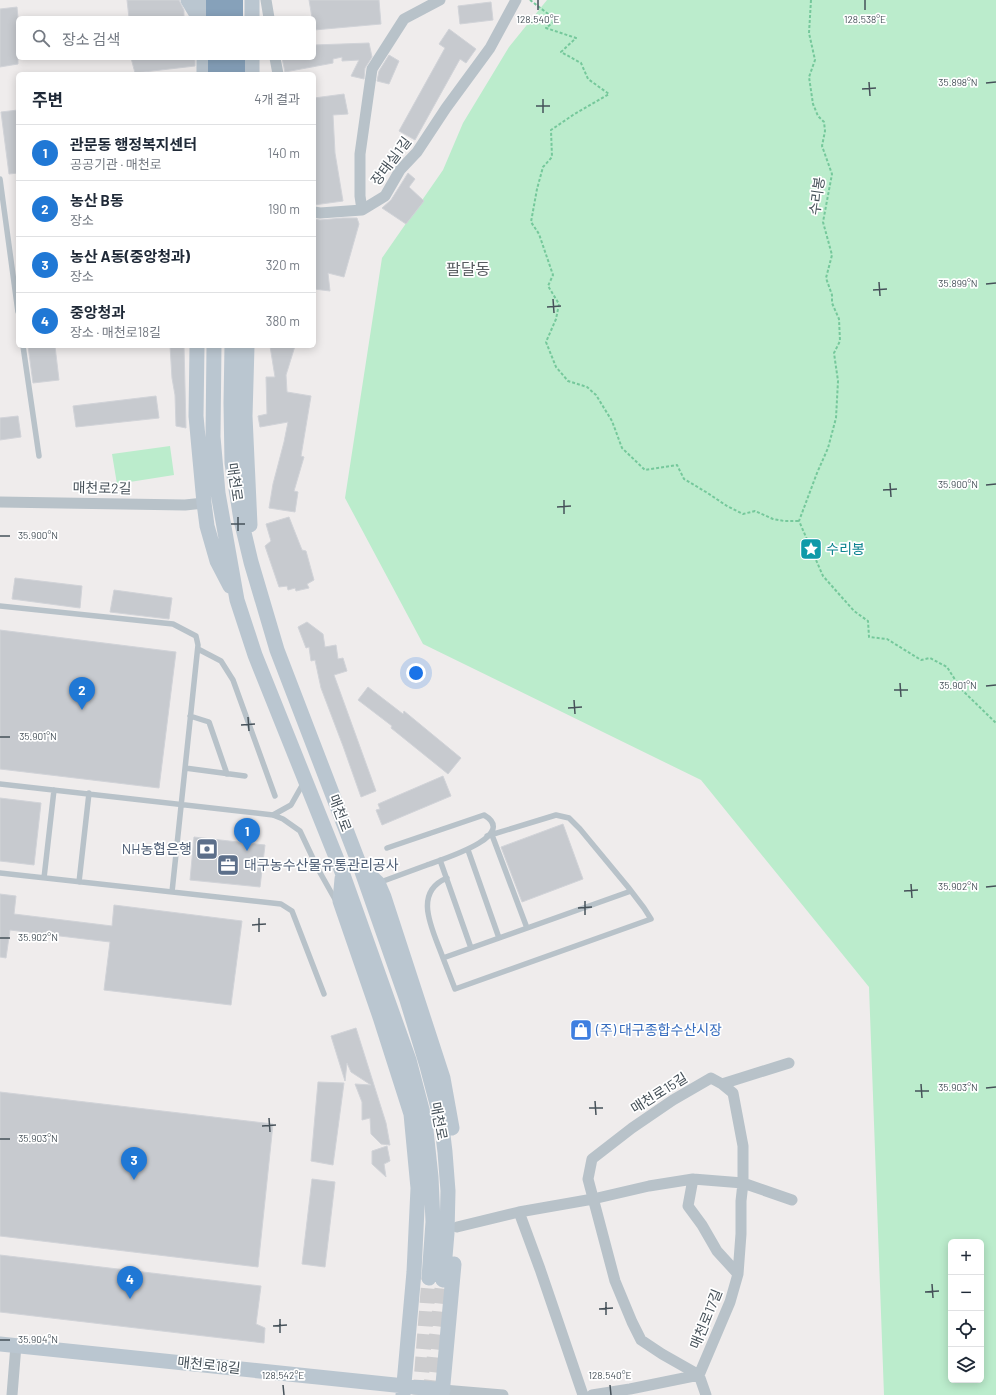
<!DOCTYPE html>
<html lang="ko">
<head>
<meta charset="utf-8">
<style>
	:root { --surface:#fff; --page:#f6f6f7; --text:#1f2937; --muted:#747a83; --line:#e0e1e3; --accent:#2078d5 }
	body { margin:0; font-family:Barlow,"Noto Sans KR",sans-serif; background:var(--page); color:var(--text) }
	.controls { position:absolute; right:12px; bottom:12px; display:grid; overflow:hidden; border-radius:6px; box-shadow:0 2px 10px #0003 }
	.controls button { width:36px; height:36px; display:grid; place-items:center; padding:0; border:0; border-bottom:1px solid var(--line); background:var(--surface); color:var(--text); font:20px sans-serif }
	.you { position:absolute; left:416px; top:673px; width:14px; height:14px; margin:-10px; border:3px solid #fff; border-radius:50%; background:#1a73e8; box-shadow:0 0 0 6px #1a73e833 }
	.badge { display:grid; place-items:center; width:26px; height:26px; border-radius:50%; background:var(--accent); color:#fff; font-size:13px; font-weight:700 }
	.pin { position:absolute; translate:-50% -33px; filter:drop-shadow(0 1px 2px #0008) }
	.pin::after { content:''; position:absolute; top:21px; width:14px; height:12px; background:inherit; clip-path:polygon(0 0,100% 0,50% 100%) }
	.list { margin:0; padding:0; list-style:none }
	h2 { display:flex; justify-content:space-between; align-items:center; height:52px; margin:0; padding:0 16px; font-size:17px }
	h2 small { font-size:13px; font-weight:400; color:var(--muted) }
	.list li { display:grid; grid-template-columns:26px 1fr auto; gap:12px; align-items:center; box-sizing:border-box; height:56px; padding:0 16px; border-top:1px solid var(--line) }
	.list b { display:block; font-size:15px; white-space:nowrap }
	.list p { margin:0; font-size:13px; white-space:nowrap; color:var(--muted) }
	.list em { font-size:13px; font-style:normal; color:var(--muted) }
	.icon { flex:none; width:22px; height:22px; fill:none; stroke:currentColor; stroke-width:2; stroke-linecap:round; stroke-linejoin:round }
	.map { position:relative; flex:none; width:996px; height:1395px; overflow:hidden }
	.search { position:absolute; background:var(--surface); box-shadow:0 2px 10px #0003; left:16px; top:16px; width:300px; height:44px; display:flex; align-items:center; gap:10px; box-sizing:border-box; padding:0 14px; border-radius:6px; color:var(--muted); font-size:15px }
	.panel { position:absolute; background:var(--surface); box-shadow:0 2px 10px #0003; left:16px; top:72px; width:300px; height:276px; border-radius:6px }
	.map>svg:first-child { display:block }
	.green { fill:#bbeccc; fill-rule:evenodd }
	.building { fill:#c7cacf; stroke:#d1d3d8 }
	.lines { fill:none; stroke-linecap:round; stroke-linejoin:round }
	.secondary-tunnel { stroke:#cdcdcf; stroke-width:15; stroke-dasharray:15 8; stroke-linecap:butt }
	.path { stroke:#75c89b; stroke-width:2; stroke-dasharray:3 2; stroke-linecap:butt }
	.lane { stroke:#b8c2c9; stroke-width:5.5 }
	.street { stroke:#b8c2c9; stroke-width:11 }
	.secondary { stroke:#bac6d0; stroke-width:15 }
	.highway { stroke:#86a1ba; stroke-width:20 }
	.ticks { fill:none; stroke:#465159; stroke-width:1.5 }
	.labels { text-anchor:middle; stroke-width:3.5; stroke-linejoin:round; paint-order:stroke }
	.street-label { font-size:14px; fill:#465159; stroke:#fff }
	.culture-label { font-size:14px; fill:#0d838f; stroke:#fff; text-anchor:start }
	.service-label { font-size:14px; fill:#4e5e75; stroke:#fff; text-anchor:end }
	.shop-label { font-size:14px; fill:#366cbe; stroke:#fff; text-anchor:start }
	.quarter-label { font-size:16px; fill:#595d61; stroke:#fff }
	.ticks-label { font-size:10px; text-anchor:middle; fill:#465159; stroke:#fff; stroke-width:3.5; stroke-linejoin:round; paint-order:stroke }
</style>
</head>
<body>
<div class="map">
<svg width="996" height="1395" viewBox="0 0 996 1395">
	<rect width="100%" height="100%" fill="#efecec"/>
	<path class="green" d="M547,0H996V1395H884L869,987L701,780L423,644L345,498L382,258L443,170L463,123L509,47ZM951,1242H981V1380H951Z
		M170,446L174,475L117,484L112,454Z"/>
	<path class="building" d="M127,0H179L184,10V18H129Z
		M309,0H379L381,24L314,30V18H312Z
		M491,2L493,20L460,24L458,6Z
		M17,7L18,18V64L0,67V9Z
		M449,29L476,49L466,63L460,59L415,140L399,131L445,48L439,44Z
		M369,43L372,57L365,68L364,79L351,76L359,60L342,61V57L333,59V63L285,72L282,58H314V45Z
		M389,55L399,61L389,84L377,81L379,71Z
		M131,58H195V66L135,73Z
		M344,94L348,114L333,115L335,153L343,201L314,205V98Z
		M18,110V173L9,174L1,112Z
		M408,173L415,179L409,187L424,201L406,224L382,208L391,200Z
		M343,218H357L359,224L344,277L328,273L330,291L314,289V219L320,220Z
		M28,346H55L59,380L33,383Z
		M170,346H184L186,428L176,426L175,395L172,378Z
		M270,346H295L286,375L287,392L311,396L301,456L304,457L294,491L298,492L295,512L269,508L273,484L284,442L288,422L260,427L258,416L267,414L266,377H275Z
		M156,396L159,418L76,427L73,406Z
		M18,416L21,437L0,440V418Z
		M289,517L302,550L306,551L314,580L307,584L309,588L296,591L295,588L288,590L287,586L279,587L265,546L271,541L266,524Z
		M15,578L82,586L80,608L12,599Z
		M114,590L172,598L169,619L110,612Z
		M307,622L323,634L325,647L336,645L338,659L343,658L347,671L334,675L376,791L361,797L343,746L321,688L315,660L311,661L309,647L306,648L298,627Z
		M0,630L176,652L159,788L0,769Z
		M368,687L403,714L404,711L461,758L448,774L391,728L392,726L358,700Z
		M443,776L451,796L382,825L376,810L380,809L378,804Z
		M0,798L41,803L34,865L0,861Z
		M563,824L583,879L522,902L501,847Z
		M194,837L265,845L260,887L190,880Z
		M0,894L16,896L14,914L112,926L114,905L242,921L231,1005L104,990L110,942L10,930L6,958L0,957Z
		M356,1028L386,1123L390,1145L381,1144L371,1134L370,1118L362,1120V1102L355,1084L371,1085L351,1072L347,1063L345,1081L331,1036Z
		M318,1082L344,1083L333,1165L311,1161Z
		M0,1092L273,1124L258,1267L0,1236Z
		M387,1146L390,1161L384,1164L386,1177L372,1164V1151Z
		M312,1179L335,1182L325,1267L302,1264Z
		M0,1255L261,1286L256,1324L265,1328L264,1343L0,1312Z"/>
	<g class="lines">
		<path class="secondary-tunnel" d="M420,1395L429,1278
			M430,1395L443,1280"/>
		<path class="path" d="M530,0L556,20L546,28L576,38L561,52L581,63L588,79L609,94L573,115L551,130L552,157L543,167L537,189L531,222L539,234L553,275L548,286L559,304L556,319L546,342L556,367L568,381L587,387L596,395L612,421L622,448L645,470L677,465L684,479L706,492L727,506L743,514L755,511L773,519L784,521H799
			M811,0L809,33L815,60L809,77L813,104L818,116L824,122L825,131L822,146L832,174L823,222L832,255L826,278L832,295V303L839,319L840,341L834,353L838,381L836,418L828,448L817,473L799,521L823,576L854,611L868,621L869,637L887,639L921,660L930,658L947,667L961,689L996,723"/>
		<path class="lane" d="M0,179L18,312
			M23,346L39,456
			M0,606L173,624L196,636L198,645L172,892
			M198,649L221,661L233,680L275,796
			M190,716L209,722L227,774
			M185,768L245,776
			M0,784L273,815L283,819L300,831L318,869L336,901
			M273,815L291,805L304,782
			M492,835L527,928
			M487,836L556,815L569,818L580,829L628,887L644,908L651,919L455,989L443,958L631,891
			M468,850L499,938
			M440,860L471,948
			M0,873L281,904L292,911L324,994
			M44,878L54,790
			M79,882L89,793
			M378,883C394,877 411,871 427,865C440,860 520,836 484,815L387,848
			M443,958C434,932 411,893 447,878"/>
		<path class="street" d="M266,0L269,18
			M275,58L278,74
			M362,210L360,196V154L372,69L404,19L440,0
			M314,212L320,213L362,210L385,196L400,170L417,152L446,108L490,48L516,0
			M0,502L185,505L204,503
			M693,1179L688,1206L702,1225L717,1251L738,1274
			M519,1212L540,1269L583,1395
			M457,1227L519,1212L593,1199L649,1186L693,1179L743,1183L792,1200
			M699,1375L662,1354L641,1340L632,1322L615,1281L588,1179L592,1159L632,1128L673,1100L711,1078L722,1084L789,1063
			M443,1390L503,1395
			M12,1395L16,1345
			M592,1395L630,1389L699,1375
			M706,1395L699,1375L730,1302L738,1274L741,1234V1201L743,1183V1146L733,1093L722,1084"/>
		<path class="secondary" d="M188,0L199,18
			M203,0L204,18
			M252,0V18
			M204,58V74
			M252,58V74
			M197,346L196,416L204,503L207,526L217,561L230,586
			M214,346L213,437L218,493L237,600L255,655L342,872L409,1060L425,1121L431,1177L433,1222L429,1278
			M232,346L231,403L232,463L241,520L251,562L277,650L360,866L407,1000L427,1066L441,1119L445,1152L448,1191L447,1233L443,1280
			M247,346L245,416L250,525
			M364,870L378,883L384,897L443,1078L452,1128
			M342,879L340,901L380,1017L411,1114L418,1188L414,1272L403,1395
			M0,1344L443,1390
			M442,1395L454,1264"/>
		<path class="highway" d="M216,0V18
			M233,0V18
			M218,58V74
			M235,58V74"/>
	</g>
	<path class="ticks" d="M538,0V10M865,0V10M869,82L870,96M986,83L996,82M862,89L876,88M543,99V113M536,106H550M879,282L880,296M986,284L996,283M873,290L887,289M553,299L554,313M547,307L561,306M890,483L891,497M986,485L996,484M883,490L897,489M564,500V514M557,507L571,506M238,517V531M231,524H245M0,536H10M900,683L901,697M986,686L996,685M894,690H908M574,700L575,714M568,708L582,707M248,717L249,731M241,725L255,724M0,737H10M911,884L912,898M986,887L996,886M904,891L918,890M585,901V915M578,908L592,907M259,918V932M252,925L266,924M0,938H10M921,1084L922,1098M986,1088L996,1087M915,1091H929M595,1101L596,1115M589,1108H603M269,1118L270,1132M262,1126L276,1125M0,1139H10M932,1284L933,1298M925,1292L939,1291M606,1302V1315M599,1309L613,1308M280,1319V1333M273,1326L287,1325M0,1340H10M283,1385L284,1395M610,1385L611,1395"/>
	<defs>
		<g id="sight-square" transform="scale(1.15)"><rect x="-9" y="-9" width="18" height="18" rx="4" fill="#0f9aa8" stroke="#fff"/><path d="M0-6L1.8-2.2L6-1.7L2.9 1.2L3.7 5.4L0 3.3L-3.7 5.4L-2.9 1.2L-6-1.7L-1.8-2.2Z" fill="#fff"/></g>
		<g id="bank-square" transform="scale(1.15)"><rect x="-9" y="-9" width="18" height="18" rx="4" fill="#5c6f8a" stroke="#fff"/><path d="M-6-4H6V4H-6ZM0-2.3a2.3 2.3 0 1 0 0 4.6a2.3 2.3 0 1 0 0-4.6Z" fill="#fff"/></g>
		<g id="office-square" transform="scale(1.15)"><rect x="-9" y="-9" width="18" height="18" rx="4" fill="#5c6f8a" stroke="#fff"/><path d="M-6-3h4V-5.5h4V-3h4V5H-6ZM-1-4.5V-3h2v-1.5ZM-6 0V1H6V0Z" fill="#fff"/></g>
		<g id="shop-square" transform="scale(1.15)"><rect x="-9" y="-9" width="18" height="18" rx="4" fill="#3f7fe0" stroke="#fff"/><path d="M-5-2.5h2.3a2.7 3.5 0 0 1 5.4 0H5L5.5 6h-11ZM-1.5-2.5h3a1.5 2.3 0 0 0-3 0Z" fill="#fff"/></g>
	</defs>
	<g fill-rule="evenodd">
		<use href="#sight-square" x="811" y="549"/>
		<use href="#bank-square" x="207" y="849"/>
		<use href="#office-square" x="228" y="865"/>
		<use href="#shop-square" x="581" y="1030"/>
	</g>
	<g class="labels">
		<g class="street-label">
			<text transform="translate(391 161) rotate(-53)" y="5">장태실1길</text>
			<text transform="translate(817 196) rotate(-82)" y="5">수리봉</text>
			<text transform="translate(235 482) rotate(82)" y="5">매천로</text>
			<text transform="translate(102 488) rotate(1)" y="5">매천로2길</text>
			<text transform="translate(340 813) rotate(69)" y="5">매천로</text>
			<text transform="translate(659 1093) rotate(-32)" y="5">매천로15길</text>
			<text transform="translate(439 1121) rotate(79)" y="5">매천로</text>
			<text transform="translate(706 1319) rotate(-68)" y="5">매천로17길</text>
			<text transform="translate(209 1365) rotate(6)" y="5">매천로18길</text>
		</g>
		<g class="culture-label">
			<text x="826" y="554">수리봉</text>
		</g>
		<g class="service-label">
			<text x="192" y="854">NH농협은행</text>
			<text x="244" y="870" text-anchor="start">대구농수산물유통관리공사</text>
		</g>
		<g class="shop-label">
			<text x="596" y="1035">(주) 대구종합수산시장</text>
		</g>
		<g class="quarter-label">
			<text x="468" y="275">팔달동</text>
		</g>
	</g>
	<g class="ticks-label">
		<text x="538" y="23">128.540°E</text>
		<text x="865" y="23">128.538°E</text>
		<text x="958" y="86">35.898°N</text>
		<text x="958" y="287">35.899°N</text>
		<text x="958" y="488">35.900°N</text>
		<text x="38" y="539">35.900°N</text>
		<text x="958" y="689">35.901°N</text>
		<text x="38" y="740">35.901°N</text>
		<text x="958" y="890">35.902°N</text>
		<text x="38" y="941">35.902°N</text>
		<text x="958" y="1091">35.903°N</text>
		<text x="38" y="1142">35.903°N</text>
		<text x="38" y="1343">35.904°N</text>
		<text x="283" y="1379">128.542°E</text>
		<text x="610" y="1379">128.540°E</text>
	</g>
</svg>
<div class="controls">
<button>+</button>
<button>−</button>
<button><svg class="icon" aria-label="locate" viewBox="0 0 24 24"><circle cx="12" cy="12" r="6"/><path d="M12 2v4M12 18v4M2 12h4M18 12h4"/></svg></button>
<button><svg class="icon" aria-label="layers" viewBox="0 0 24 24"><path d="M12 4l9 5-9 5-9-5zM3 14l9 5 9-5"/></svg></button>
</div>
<div class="you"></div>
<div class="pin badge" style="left:247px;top:851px">1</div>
<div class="pin badge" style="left:82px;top:710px">2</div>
<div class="pin badge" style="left:134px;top:1180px">3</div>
<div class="pin badge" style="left:130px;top:1299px">4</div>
<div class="search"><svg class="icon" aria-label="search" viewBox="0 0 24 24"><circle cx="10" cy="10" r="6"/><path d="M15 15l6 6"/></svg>장소 검색</div>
<section class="panel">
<h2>주변<small>4개 결과</small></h2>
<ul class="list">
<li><span class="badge">1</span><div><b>관문동 행정복지센터</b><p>공공기관 · 매천로</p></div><em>140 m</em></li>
<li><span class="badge">2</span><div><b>농산 B동</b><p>장소</p></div><em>190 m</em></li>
<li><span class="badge">3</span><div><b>농산 A동(중앙청과)</b><p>장소</p></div><em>320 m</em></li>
<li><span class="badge">4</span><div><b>중앙청과</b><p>장소 · 매천로18길</p></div><em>380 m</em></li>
</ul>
</section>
</div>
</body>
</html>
